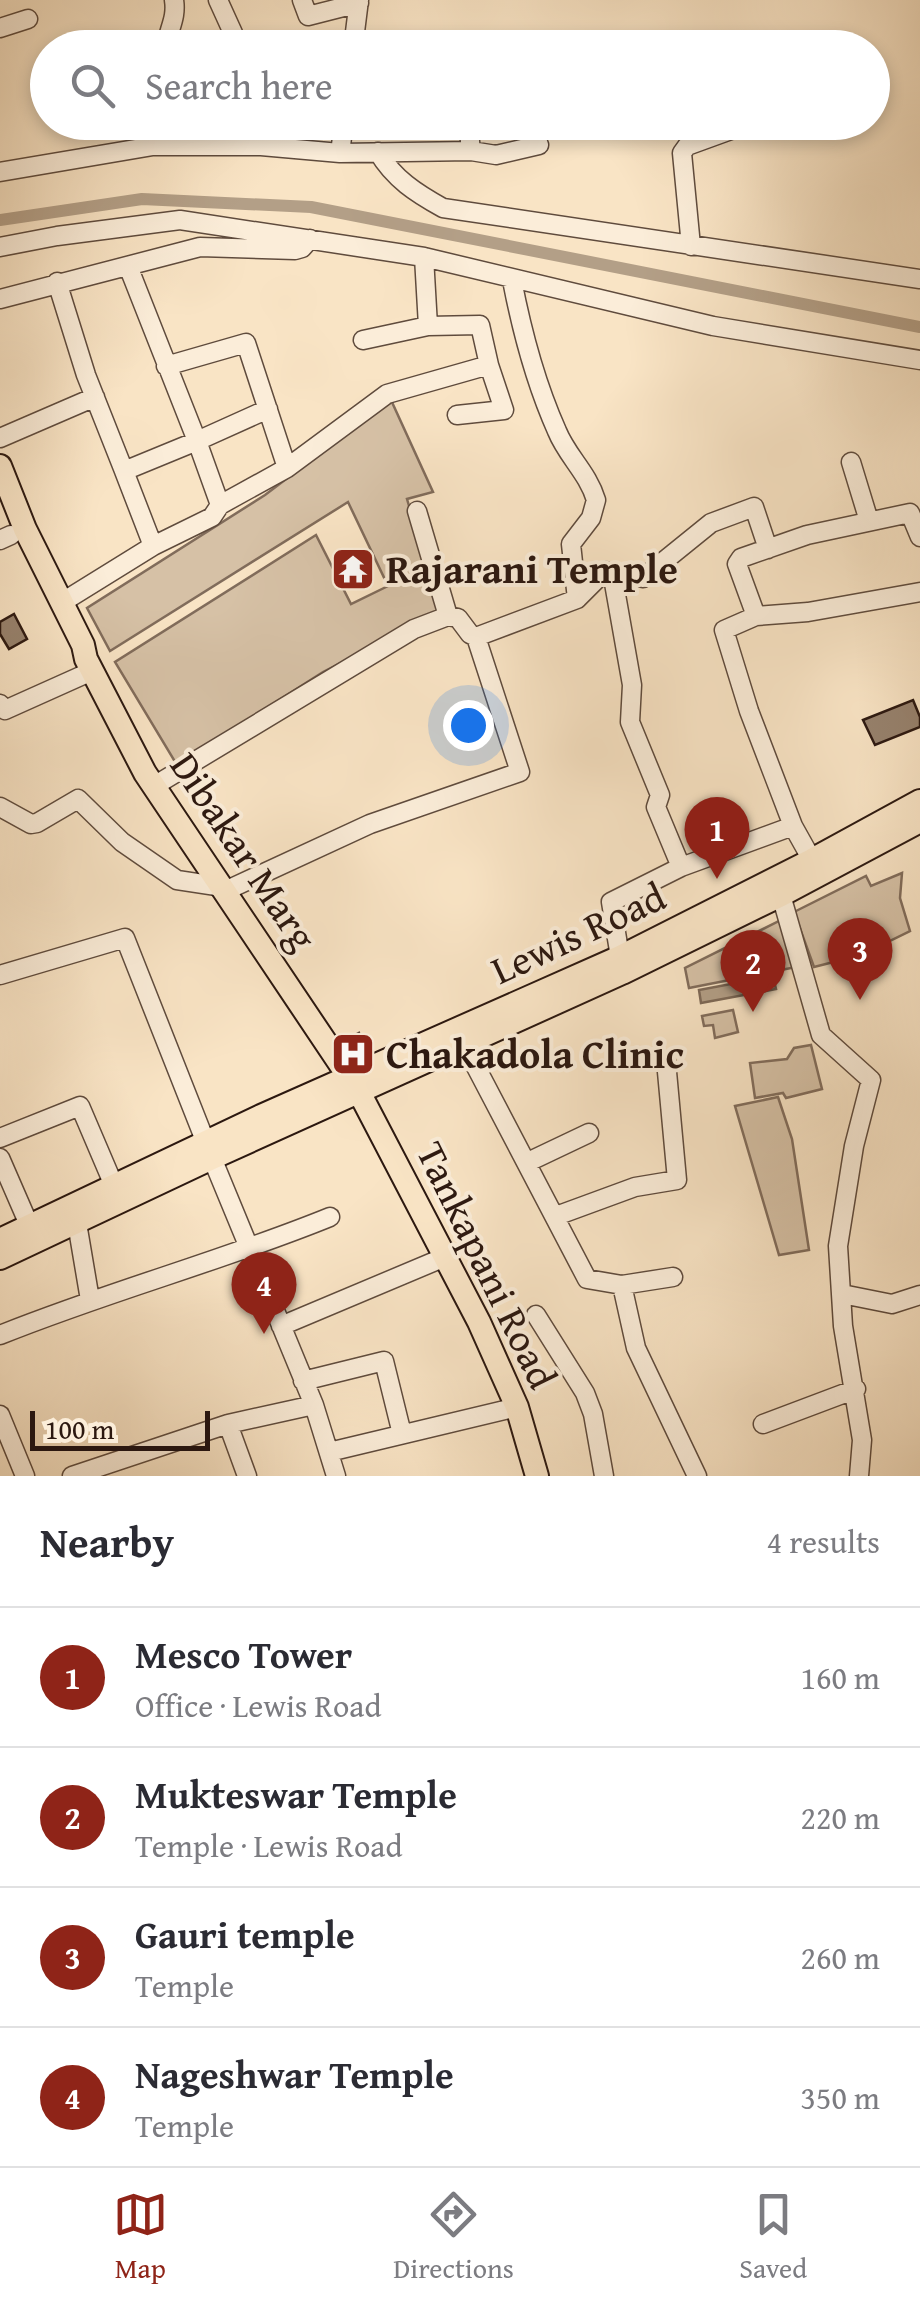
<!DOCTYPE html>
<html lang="en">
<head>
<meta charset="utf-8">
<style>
	:root { --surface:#fff; --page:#f2f2f3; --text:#2b2b33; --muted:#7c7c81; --line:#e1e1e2; --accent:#8f2418 }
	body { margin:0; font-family:"Gentium Book Plus",serif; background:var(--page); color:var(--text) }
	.scale { position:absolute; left:30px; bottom:25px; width:180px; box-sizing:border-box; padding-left:10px; border:5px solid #2c1810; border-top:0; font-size:28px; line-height:35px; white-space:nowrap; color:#2c1810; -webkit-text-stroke:8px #fbedd9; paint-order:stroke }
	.you { position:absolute; left:468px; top:725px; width:35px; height:35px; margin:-25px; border:8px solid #fff; border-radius:50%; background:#1a73e8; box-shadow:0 0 0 15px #1a73e833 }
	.badge { display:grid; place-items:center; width:65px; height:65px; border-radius:50%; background:var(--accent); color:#fff; font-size:32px; font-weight:700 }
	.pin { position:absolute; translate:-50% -82px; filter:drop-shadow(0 2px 5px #0008) }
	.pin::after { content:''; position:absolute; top:52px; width:35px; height:30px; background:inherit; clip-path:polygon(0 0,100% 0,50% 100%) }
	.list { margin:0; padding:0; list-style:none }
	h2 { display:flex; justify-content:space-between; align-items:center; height:130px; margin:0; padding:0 40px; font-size:42px }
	h2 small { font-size:32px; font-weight:400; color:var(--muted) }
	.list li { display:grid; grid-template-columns:65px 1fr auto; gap:30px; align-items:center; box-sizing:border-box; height:140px; padding:0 40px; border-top:2px solid var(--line) }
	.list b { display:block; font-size:38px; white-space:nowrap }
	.list p { margin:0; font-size:32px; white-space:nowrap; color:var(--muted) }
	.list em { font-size:32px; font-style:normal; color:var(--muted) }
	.icon { flex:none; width:55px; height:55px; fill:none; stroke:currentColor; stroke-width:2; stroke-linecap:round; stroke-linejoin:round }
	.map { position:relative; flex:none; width:920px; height:1476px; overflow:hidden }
	.search { position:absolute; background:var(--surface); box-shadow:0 5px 15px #0003; left:30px; right:30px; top:30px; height:110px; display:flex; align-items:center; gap:25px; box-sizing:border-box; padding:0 35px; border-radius:55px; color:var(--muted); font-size:38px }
	.sheet { height:690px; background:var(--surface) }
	nav { display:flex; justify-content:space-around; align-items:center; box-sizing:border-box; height:140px; border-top:2px solid var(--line); background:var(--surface); font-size:28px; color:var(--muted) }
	nav a { display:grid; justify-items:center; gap:5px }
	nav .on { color:var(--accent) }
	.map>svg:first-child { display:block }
	.green { fill:#d6c1a6; stroke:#816c5b; stroke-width:2.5 }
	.water { fill:#b39f87; stroke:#7d6957; stroke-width:2.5 }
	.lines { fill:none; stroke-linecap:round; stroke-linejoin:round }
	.canal { stroke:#b39f87; stroke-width:12 }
	.building { fill:#97826e; stroke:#2c1810; stroke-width:2.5 }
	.minor-casing { stroke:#5f4b3d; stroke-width:21 }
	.major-casing { stroke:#2c1810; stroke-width:26 }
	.minor { stroke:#fbedd9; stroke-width:18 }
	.major { stroke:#f9e4c5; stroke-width:22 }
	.labels { text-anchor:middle; stroke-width:8; stroke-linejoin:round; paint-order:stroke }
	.poi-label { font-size:40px; font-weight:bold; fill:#2c1810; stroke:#fbedd9; text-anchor:start }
	.street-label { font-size:40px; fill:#2c1810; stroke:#fbedd9 }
</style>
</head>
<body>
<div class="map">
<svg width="920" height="1476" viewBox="0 0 920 1476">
	<rect width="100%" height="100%" fill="#f9e4c5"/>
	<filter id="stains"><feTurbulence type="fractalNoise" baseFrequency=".002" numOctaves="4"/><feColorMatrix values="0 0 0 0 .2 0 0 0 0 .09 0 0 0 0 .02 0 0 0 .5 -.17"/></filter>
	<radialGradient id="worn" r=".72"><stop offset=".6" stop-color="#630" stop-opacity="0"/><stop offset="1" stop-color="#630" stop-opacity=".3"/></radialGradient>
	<path class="green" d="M391,400L433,492L407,499L440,612L323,672L177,765L115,662L316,535L351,604L388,586L348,502L110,651L87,608L265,495Z
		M902,873L900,898L910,931L861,955L814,967L794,912L866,876L871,886Z
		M783,919L796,967L689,988L685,968Z
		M733,1010L738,1032L715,1038L713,1025L704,1026L702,1016Z
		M811,1045L822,1089L786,1098L783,1093L755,1098L750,1063L787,1059L794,1048Z
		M778,1097L792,1139L809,1250L779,1255L735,1106Z"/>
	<path class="water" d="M773,976L776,989L701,1003L699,990Z"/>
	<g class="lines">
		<path class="canal" d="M0,220L142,199L311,207L920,327"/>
	</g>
	<path class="building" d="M341 571a12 12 0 1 1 24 0a12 12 0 1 1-24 0Z
		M14,614L27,639L9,649L0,634V622Z
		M913,700L920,717V727L875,745L863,720Z
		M359,1033L368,1052L354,1058L343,1041Z"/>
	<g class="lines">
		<g class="minor-casing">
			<path id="minor" d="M218,0L233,33L235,48
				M302,0L308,16L359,3
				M0,28L28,19
				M166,48C168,29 177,19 174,0
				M268,48H272
				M353,48L359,0
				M153,146L156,122
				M269,146L270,122
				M471,151L496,155L539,145
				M378,152C394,179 416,193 443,208L920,279
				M340,153L344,122
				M0,172L153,146H261L340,153L471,151L468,122
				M691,246L682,153L687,146L753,122
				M0,247L57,236L180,220L424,257L713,326L920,360
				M512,280C522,332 535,382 557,431C567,456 588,473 596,500L591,518L571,544L577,599
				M57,282L86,375L124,471L197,441L128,266
				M0,299L200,247L295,250L302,248L310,239
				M363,340L428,326L424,257
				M166,366L246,343L287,468
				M457,415L504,410L489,365
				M0,438L95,397
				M851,462L869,521
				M124,471L153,546
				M220,505L197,441L268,409
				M920,537L910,513L807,535L741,558L737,564L756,616L808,612L920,592
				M0,540L11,535
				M612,572L632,685L630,722L660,795L656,807L681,867
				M61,603L153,546L212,517L220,505L287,468L387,394L489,365L480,325L428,326
				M476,637L577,599L605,571L643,578L711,523L754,507L768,549
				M0,704L5,710L92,671
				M154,786L414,629L448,616
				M0,807L31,824L37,823L78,799L122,842L177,880L223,887
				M793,826L812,860
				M225,891L370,824L520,772L476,637L470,634L458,618L448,616L417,511
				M781,895L821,1035L871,1080L854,1146L838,1246L843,1326L862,1440L859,1476
				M620,957L611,902L681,867L793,826L749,711L724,630L756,616
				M0,975L125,938L206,1143
				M465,1046L587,1279L622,1285L636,1348L697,1476
				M0,1138L80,1106L115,1188
				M0,1158L30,1227
				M212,1158L314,1405L336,1476
				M528,1162L589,1133
				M556,1216L635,1187L677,1180L666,1061
				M77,1223L90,1300
				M622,1285L673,1277
				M842,1294L892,1304L920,1295
				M536,1315L585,1393L593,1414L604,1476
				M281,1326L445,1257
				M0,1335C109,1291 222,1261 330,1217
				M303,1381L384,1361L402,1434
				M0,1415L25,1476
				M228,1424L247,1476
				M763,1424L856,1389
				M329,1452L517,1407
				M72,1476L228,1424L314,1405"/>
		</g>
		<g class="major-casing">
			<path id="major" d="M0,466L25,529L83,645L86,659L145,773L359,1092L479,1322L517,1407L537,1476
				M0,1240L261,1116L620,957L812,860L920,801
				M0,1258L212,1158L622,973L781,895L920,821"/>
		</g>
		<use href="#minor" class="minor"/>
		<use href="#major" class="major"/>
	</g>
	<defs>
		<g id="temple-square" transform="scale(2.25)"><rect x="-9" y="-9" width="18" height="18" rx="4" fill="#8f2418" stroke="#fbedd9"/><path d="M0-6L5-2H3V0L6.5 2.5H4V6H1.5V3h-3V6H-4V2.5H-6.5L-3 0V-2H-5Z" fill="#fff"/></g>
		<g id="hospital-square" transform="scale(2.25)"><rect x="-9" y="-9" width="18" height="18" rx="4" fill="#8f2418" stroke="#fbedd9"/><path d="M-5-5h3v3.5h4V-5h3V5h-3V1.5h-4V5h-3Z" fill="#fff"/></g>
	</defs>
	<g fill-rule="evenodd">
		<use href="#temple-square" x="353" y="569"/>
		<use href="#hospital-square" x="353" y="1054"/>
	</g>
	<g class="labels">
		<g class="poi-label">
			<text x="386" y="583">Rajarani Temple</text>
			<text x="386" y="1068">Chakadola Clinic</text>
		</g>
		<g class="street-label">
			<text transform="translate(244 851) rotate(56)" y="14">Dibakar Marg</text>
			<text transform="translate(578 933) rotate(-25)" y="14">Lewis Road</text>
			<text transform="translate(487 1265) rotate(64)" y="14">Tankapani Road</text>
		</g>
	</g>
	<rect width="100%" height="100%" filter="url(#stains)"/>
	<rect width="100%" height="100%" fill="url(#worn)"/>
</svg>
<div class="scale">100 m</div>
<div class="you"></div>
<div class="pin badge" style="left:717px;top:879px">1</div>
<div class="pin badge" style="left:753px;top:1012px">2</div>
<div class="pin badge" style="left:860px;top:1000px">3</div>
<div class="pin badge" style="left:264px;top:1334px">4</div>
<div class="search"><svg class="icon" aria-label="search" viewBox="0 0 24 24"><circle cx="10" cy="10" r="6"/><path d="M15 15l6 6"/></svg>Search here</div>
</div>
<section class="sheet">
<h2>Nearby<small>4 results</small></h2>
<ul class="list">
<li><span class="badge">1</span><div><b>Mesco Tower</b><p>Office · Lewis Road</p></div><em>160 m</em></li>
<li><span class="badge">2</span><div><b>Mukteswar Temple</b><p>Temple · Lewis Road</p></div><em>220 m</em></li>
<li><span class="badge">3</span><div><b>Gauri temple</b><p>Temple</p></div><em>260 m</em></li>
<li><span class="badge">4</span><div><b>Nageshwar Temple</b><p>Temple</p></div><em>350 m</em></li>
</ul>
</section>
<nav>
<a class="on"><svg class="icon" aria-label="map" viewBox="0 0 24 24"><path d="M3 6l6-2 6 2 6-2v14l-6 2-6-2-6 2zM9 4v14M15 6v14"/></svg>Map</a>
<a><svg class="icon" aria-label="directions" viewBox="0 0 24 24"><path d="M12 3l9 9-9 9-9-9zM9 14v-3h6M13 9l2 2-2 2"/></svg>Directions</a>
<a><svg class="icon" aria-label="saved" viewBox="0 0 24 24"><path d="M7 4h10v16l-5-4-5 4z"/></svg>Saved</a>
</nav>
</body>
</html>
